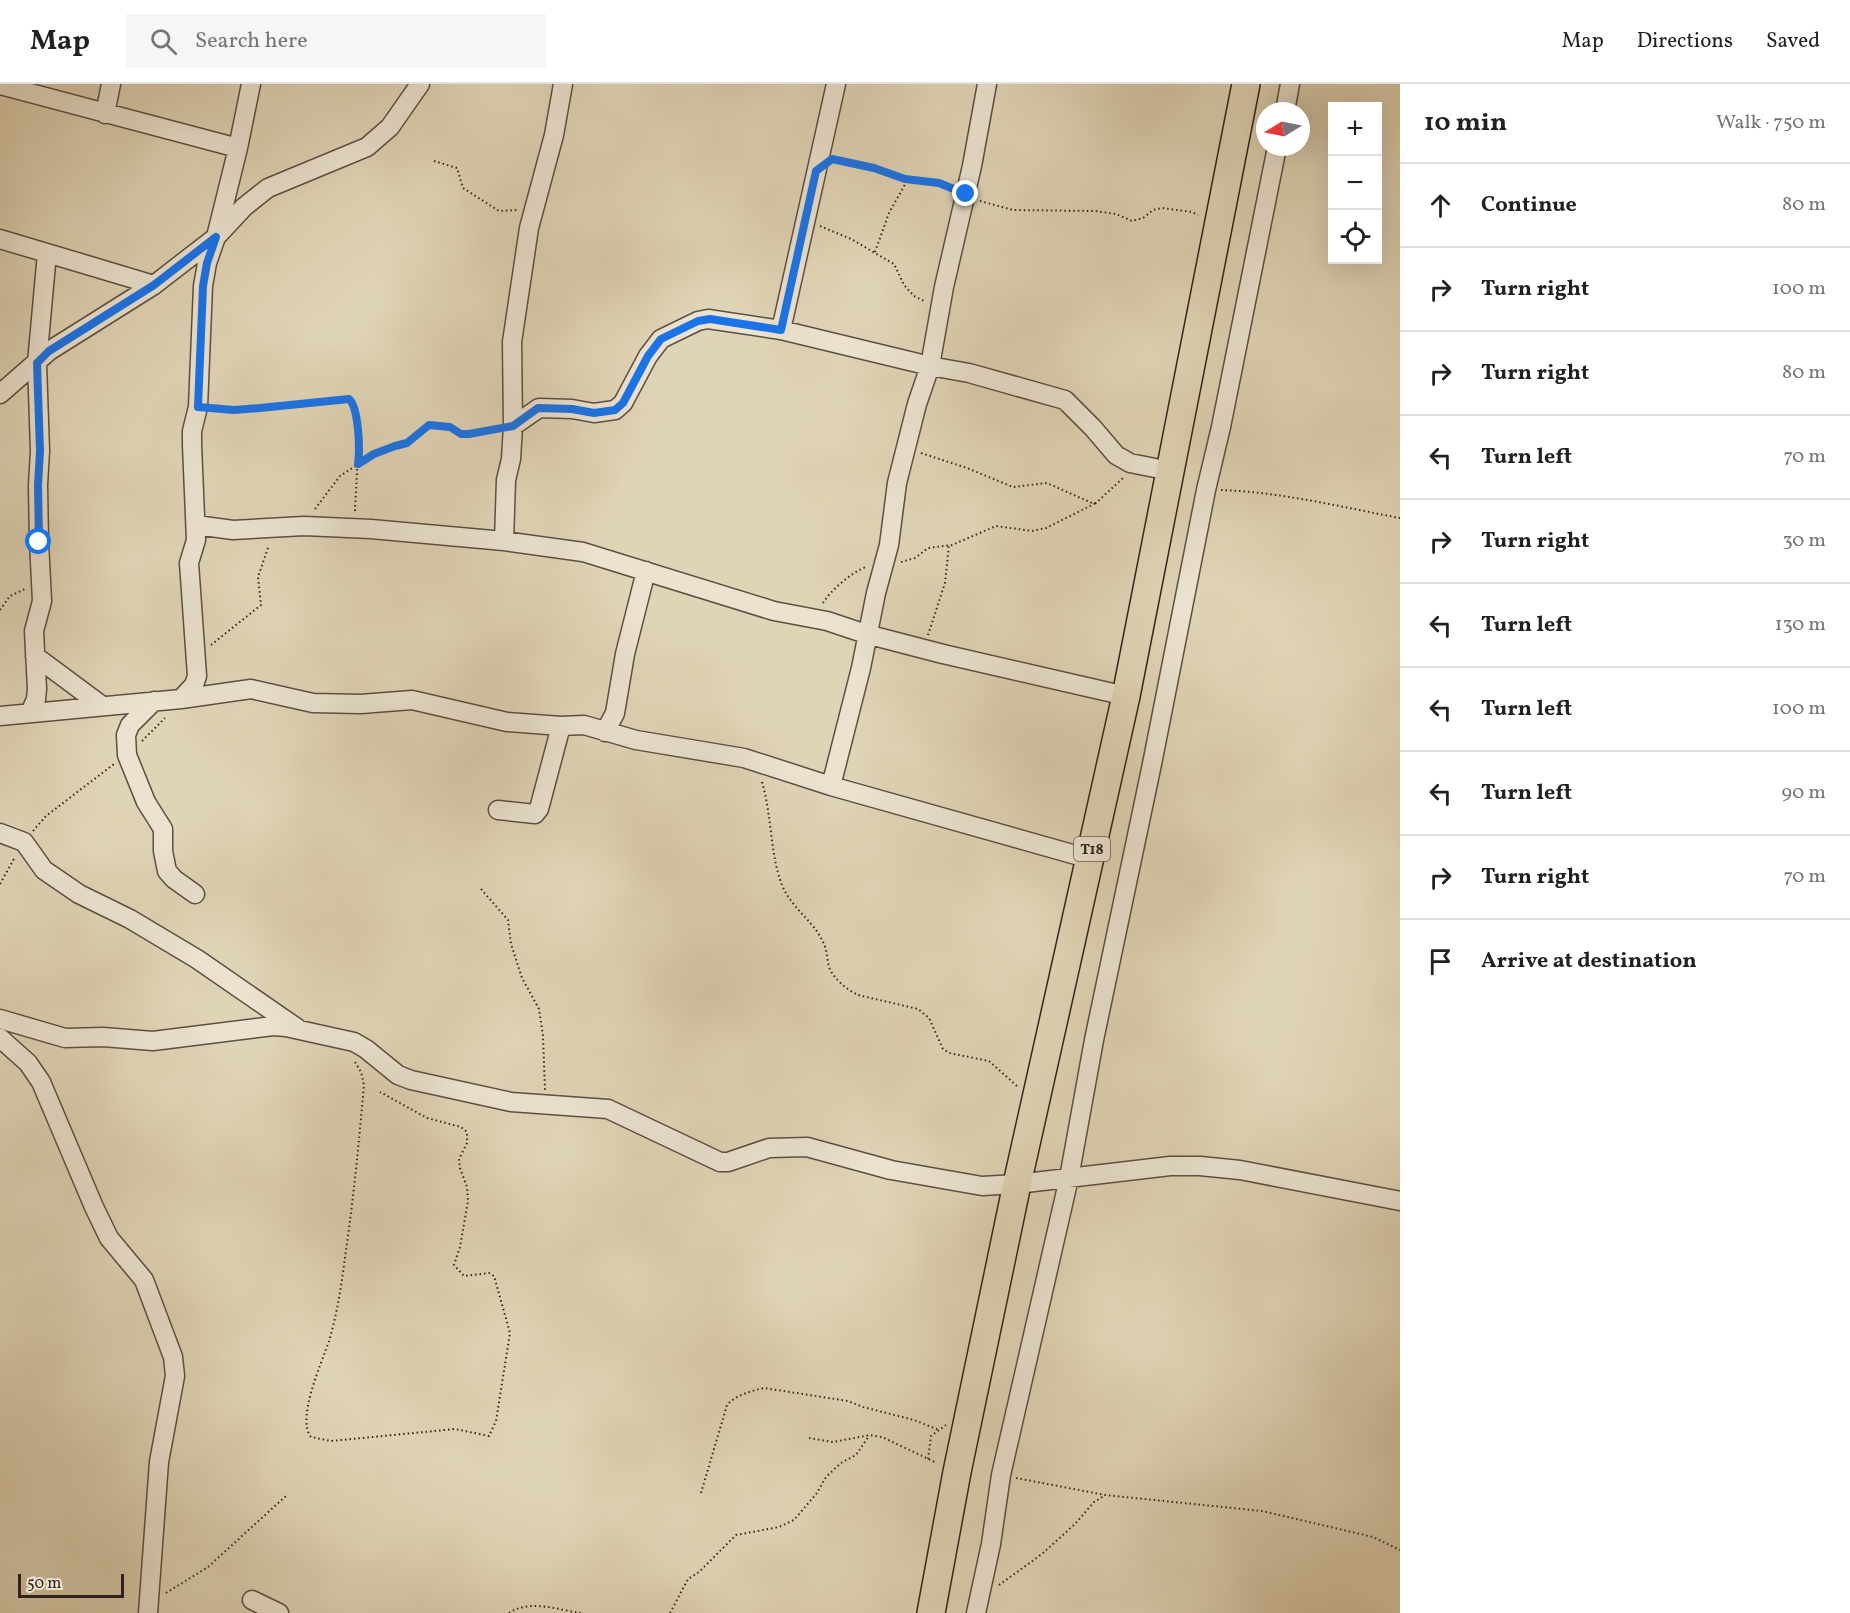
<!DOCTYPE html>
<html lang="en">
<head>
<meta charset="utf-8">
<style>
	:root { --surface:#fff; --page:#f6f6f6; --text:#202124; --muted:#757577; --line:#e0e0e0 }
	body { margin:0; font-family:Vollkorn,serif; background:var(--page); color:var(--text) }
	.controls { position:absolute; right:18px; top:18px; display:grid; overflow:hidden; border-radius:0px; box-shadow:0 6px 24px #0002 }
	.controls button { width:54px; height:54px; display:grid; place-items:center; padding:0; border:0; border-bottom:2px solid var(--line); background:var(--surface); color:var(--text); font:30px sans-serif }
	.compass { position:absolute; left:1256px; top:18px; width:54px; height:54px; border-radius:50%; background:var(--surface); box-shadow:0 6px 24px #0002; rotate:260deg }
	.scale { position:absolute; left:18px; bottom:15px; width:106px; box-sizing:border-box; padding-left:6px; border:3px solid #30231d; border-top:0; font-size:16px; line-height:21px; white-space:nowrap; color:#30231d; -webkit-text-stroke:4px #ebe3d0; paint-order:stroke }
	.stop { position:absolute; width:18px; height:18px; margin:-14px; border:4px solid #1a73e8; border-radius:50%; background:#fff }
	.stop.end { background:#1a73e8; border-color:#fff; box-shadow:0 2px 6px #0008 }
	.list { margin:0; padding:0; list-style:none }
	h2 { display:flex; justify-content:space-between; align-items:center; height:78px; margin:0; padding:0 24px; font-size:26px }
	h2 small { font-size:20px; font-weight:400; color:var(--muted) }
	.list li { display:grid; grid-template-columns:39px 1fr auto; gap:18px; align-items:center; box-sizing:border-box; height:84px; padding:0 24px; border-top:2px solid var(--line) }
	.list b { display:block; font-size:22px; white-space:nowrap }
	.list em { font-size:20px; font-style:normal; color:var(--muted) }
	.icon { flex:none; width:33px; height:33px; fill:none; stroke:currentColor; stroke-width:2; stroke-linecap:round; stroke-linejoin:round }
	.map { position:relative; flex:none; width:1400px; height:1529px; overflow:hidden }
	header { display:flex; align-items:center; gap:36px; box-sizing:border-box; height:84px; padding:0 30px; background:var(--surface); border-bottom:2px solid var(--line) }
	header strong { font-size:28px }
	nav { display:flex; gap:33px; margin-inline-start:auto; font-size:21px }
	.search { width:420px; height:54px; background:var(--page); display:flex; align-items:center; gap:15px; box-sizing:border-box; padding:0 21px; border-radius:0px; color:var(--muted); font-size:22px }
	main { display:flex }
	aside { flex:1; background:var(--surface) }
	.map>svg:first-child { display:block }
	.lines { fill:none; stroke-linecap:round; stroke-linejoin:round }
	.minor-casing { stroke:#5c4f43; stroke-width:21 }
	.highway-casing { stroke:#30231d; stroke-width:30 }
	.path { stroke:#30231d; stroke-width:2; stroke-dasharray:1.5 3; stroke-linecap:butt }
	.minor { stroke:#ebe3d0; stroke-width:18 }
	.highway { stroke:#e0d4b6; stroke-width:27 }
	.route { stroke:#1a73e8; stroke-width:8 }
	.labels { text-anchor:middle; stroke-width:4.5; stroke-linejoin:round; paint-order:stroke }
	.shield { fill:#ebe3d0; stroke:#685d53; stroke-width:1.5 }
	.shield-label { font-size:15px; font-weight:bold; fill:#30231d }
</style>
</head>
<body>
<header>
<strong>Map</strong>
<div class="search"><svg class="icon" aria-label="search" viewBox="0 0 24 24"><circle cx="10" cy="10" r="6"/><path d="M15 15l6 6"/></svg>Search here</div>
<nav><a>Map</a><a>Directions</a><a>Saved</a></nav>
</header>
<main>
<div class="map">
<svg width="1400" height="1529" viewBox="0 0 1400 1529">
	<rect width="100%" height="100%" fill="#e0d4b6"/>
	<filter id="stains"><feTurbulence type="fractalNoise" baseFrequency=".00333" numOctaves="4"/><feColorMatrix values="0 0 0 0 .2 0 0 0 0 .09 0 0 0 0 .02 0 0 0 .5 -.17"/></filter>
	<radialGradient id="worn" r=".72"><stop offset=".6" stop-color="#630" stop-opacity="0"/><stop offset="1" stop-color="#630" stop-opacity=".3"/></radialGradient>
	<g class="lines">
		<g class="minor-casing">
			<path id="minor" d="M0,1L238,64
				M1285,27L1290,0
				M105,30L111,0
				M0,155L154,201
				M781,246L836,0
				M0,310L49,267L154,201L216,153L244,123L268,104L367,63L390,43L420,0
				M513,342L539,324L572,325L594,329L615,326L623,319L648,272L661,255L698,237L708,235L781,246L930,282L969,289L1065,316L1093,344L1116,371L1130,379L1170,387
				M196,441L233,446L304,442L371,445L504,457L583,468L774,527L827,537L866,550L943,570L1126,612
				M504,457L506,396L511,375L513,342L512,258L529,144L554,51L563,0
				M35,572L101,621
				M181,615L194,601L197,592L189,479L196,456L192,361V347L198,323L203,202L207,179L216,153L238,64L251,0
				M154,617L130,641L126,651L127,671L146,718L163,745V767L167,787L174,795L195,810
				M30,629L36,615L37,605L34,547L42,517L39,458L38,401L40,367L37,279L47,169
				M0,632L181,615L251,605L313,619L361,620L412,616L507,638L561,642L584,641L636,656L744,674L831,702L1090,775
				M605,648L615,629L625,570L646,487
				M831,702L861,584L876,509L889,461L897,399L917,320L930,282L944,203L972,82L987,0
				M498,726L535,730L539,725L561,642
				M0,749L24,758L44,786L79,810L130,835L197,875L297,944
				M0,935L65,954L103,953L153,957L273,942L286,943L354,958L366,965L398,991L411,996L511,1018L608,1025L720,1078H728L769,1064L807,1063L891,1086L982,1102L1017,1100L1170,1082H1200L1240,1086L1400,1117
				M0,954L28,979L41,998L94,1123L109,1154L144,1196L173,1273L175,1292L159,1378L148,1529
				M252,1516L279,1529
				M976,1529L991,1460L1001,1391L1069,1094L1094,956L1152,680L1206,406L1221,343L1277,63"/>
		</g>
		<g class="highway-casing">
			<path id="highway" d="M931,1529L957,1388L1017,1100L1126,612L1246,0"/>
		</g>
		<path class="path" d="M834,74C859,77 880,88 903,94C919,98 935,97 950,103
			M434,77L457,84L463,104L499,127L518,126
			M980,117L1013,126L1095,127L1116,130L1132,137L1143,134L1153,126L1162,124L1192,128L1198,131
			M820,142L851,155L894,180L904,201L914,212L924,217
			M875,168L889,129L908,95
			M214,324H260L349,315C364,329 355,407 355,430
			M921,369L967,384L1008,401L1013,403L1047,399L1092,419H1096L1123,394
			M1221,406C1281,408 1341,423 1400,434
			M315,425L340,392L374,370L395,362L407,359L429,341L450,343L461,350L496,345
			M901,478L915,474L928,464L952,461L996,442L1032,447L1046,444L1096,419
			M823,519C831,506 852,488 866,483
			M0,526L10,512L25,505
			M928,551L945,499L949,461
			M211,561L261,521L258,493L269,461
			M142,657L165,634
			M762,698C772,731 770,771 782,801C793,827 813,835 824,860C827,867 827,875 829,883C833,894 847,906 858,911L918,925L929,934L943,965L949,969L989,977L1018,1003
			M33,747L46,732L114,680
			M0,800L15,773
			M481,805L508,836L511,860L522,894L539,925L543,952L545,1006
			M355,978L361,988L364,1001C359,1057 354,1111 346,1166C342,1197 338,1227 329,1257C322,1278 296,1335 311,1353L331,1357L455,1345L489,1352L496,1337L510,1249L494,1192L489,1189L464,1192L454,1181L460,1163L468,1117L467,1103L460,1084L459,1075L467,1059V1048L461,1043L427,1034L380,1008
			M809,1354L833,1358L870,1351L882,1353L937,1379
			M928,1375L931,1352L946,1341
			M1016,1394L1105,1411L1262,1427L1373,1453L1400,1466
			M701,1409L727,1321C736,1311 751,1307 764,1304L848,1317L863,1323L914,1336L939,1346
			M999,1501L1042,1470L1075,1440L1094,1418L1104,1412
			M166,1509L208,1483L287,1411
			M509,1529C529,1515 559,1526 581,1529
			M670,1529L688,1495L699,1488L736,1451L779,1443L794,1436L817,1409L826,1393L841,1379L856,1371L869,1352"/>
		<use href="#minor" class="minor"/>
		<use href="#highway" class="highway"/>
	</g>
	<g class="lines">
		<path class="route" d="M39,458L38,401L40,367L37,279L49,267L154,201L216,153L207,179L203,202L198,323L234,326L260,324L349,315C359,324 360,366 358,380L374,370L395,362L407,359L429,341L450,343L461,350H469L513,342L538,324L572,325L594,329L615,326L623,319L648,272L661,255L698,237L710,235L781,246L816,87L832,75L874,84L905,95L939,99L966,110"/>
	</g>
	<g class="labels">
		<rect class="shield" x="1074" y="753" width="36" height="24" rx="4.5"/>
		<g class="shield-label">
			<text x="1092" y="770">T18</text>
		</g>
	</g>
	<rect width="100%" height="100%" filter="url(#stains)"/>
	<rect width="100%" height="100%" fill="url(#worn)"/>
</svg>
<div class="controls">
<button>+</button>
<button>−</button>
<button><svg class="icon" aria-label="locate" viewBox="0 0 24 24"><circle cx="12" cy="12" r="6"/><path d="M12 2v4M12 18v4M2 12h4M18 12h4"/></svg></button>
</div>
<svg class="compass" viewBox="-18 -18 36 36"><path d="M0-13l5 13h-10z" fill="#e53935"/><path d="M0 13l5-13h-10z" fill="#757577"/></svg>
<div class="scale">50 m</div>
<div class="stop" style="left:39px;top:458px"></div>
<div class="stop end" style="left:966px;top:110px"></div>
</div>
<aside>
<h2>10 min<small>Walk · 750 m</small></h2>
<ul class="list">
<li><svg class="icon" aria-label="ahead" viewBox="0 0 24 24"><path d="M12 20V5M6 11l6-6 6 6"/></svg><div><b>Continue</b></div><em>80 m</em></li>
<li><svg class="icon" aria-label="right" viewBox="0 0 24 24"><path d="M7 20v-9h11M14 6l5 5-5 5"/></svg><div><b>Turn right</b></div><em>100 m</em></li>
<li><svg class="icon" aria-label="right" viewBox="0 0 24 24"><path d="M7 20v-9h11M14 6l5 5-5 5"/></svg><div><b>Turn right</b></div><em>80 m</em></li>
<li><svg class="icon" aria-label="left" viewBox="0 0 24 24"><path d="M17 20v-9H6M10 6l-5 5 5 5"/></svg><div><b>Turn left</b></div><em>70 m</em></li>
<li><svg class="icon" aria-label="right" viewBox="0 0 24 24"><path d="M7 20v-9h11M14 6l5 5-5 5"/></svg><div><b>Turn right</b></div><em>30 m</em></li>
<li><svg class="icon" aria-label="left" viewBox="0 0 24 24"><path d="M17 20v-9H6M10 6l-5 5 5 5"/></svg><div><b>Turn left</b></div><em>130 m</em></li>
<li><svg class="icon" aria-label="left" viewBox="0 0 24 24"><path d="M17 20v-9H6M10 6l-5 5 5 5"/></svg><div><b>Turn left</b></div><em>100 m</em></li>
<li><svg class="icon" aria-label="left" viewBox="0 0 24 24"><path d="M17 20v-9H6M10 6l-5 5 5 5"/></svg><div><b>Turn left</b></div><em>90 m</em></li>
<li><svg class="icon" aria-label="right" viewBox="0 0 24 24"><path d="M7 20v-9h11M14 6l5 5-5 5"/></svg><div><b>Turn right</b></div><em>70 m</em></li>
<li><svg class="icon" aria-label="arrive" viewBox="0 0 24 24"><path d="M6 21V4h12l-3 4 3 4H6"/></svg><div><b>Arrive at destination</b></div></li>
</ul>
</aside>
</main>
</body>
</html>
